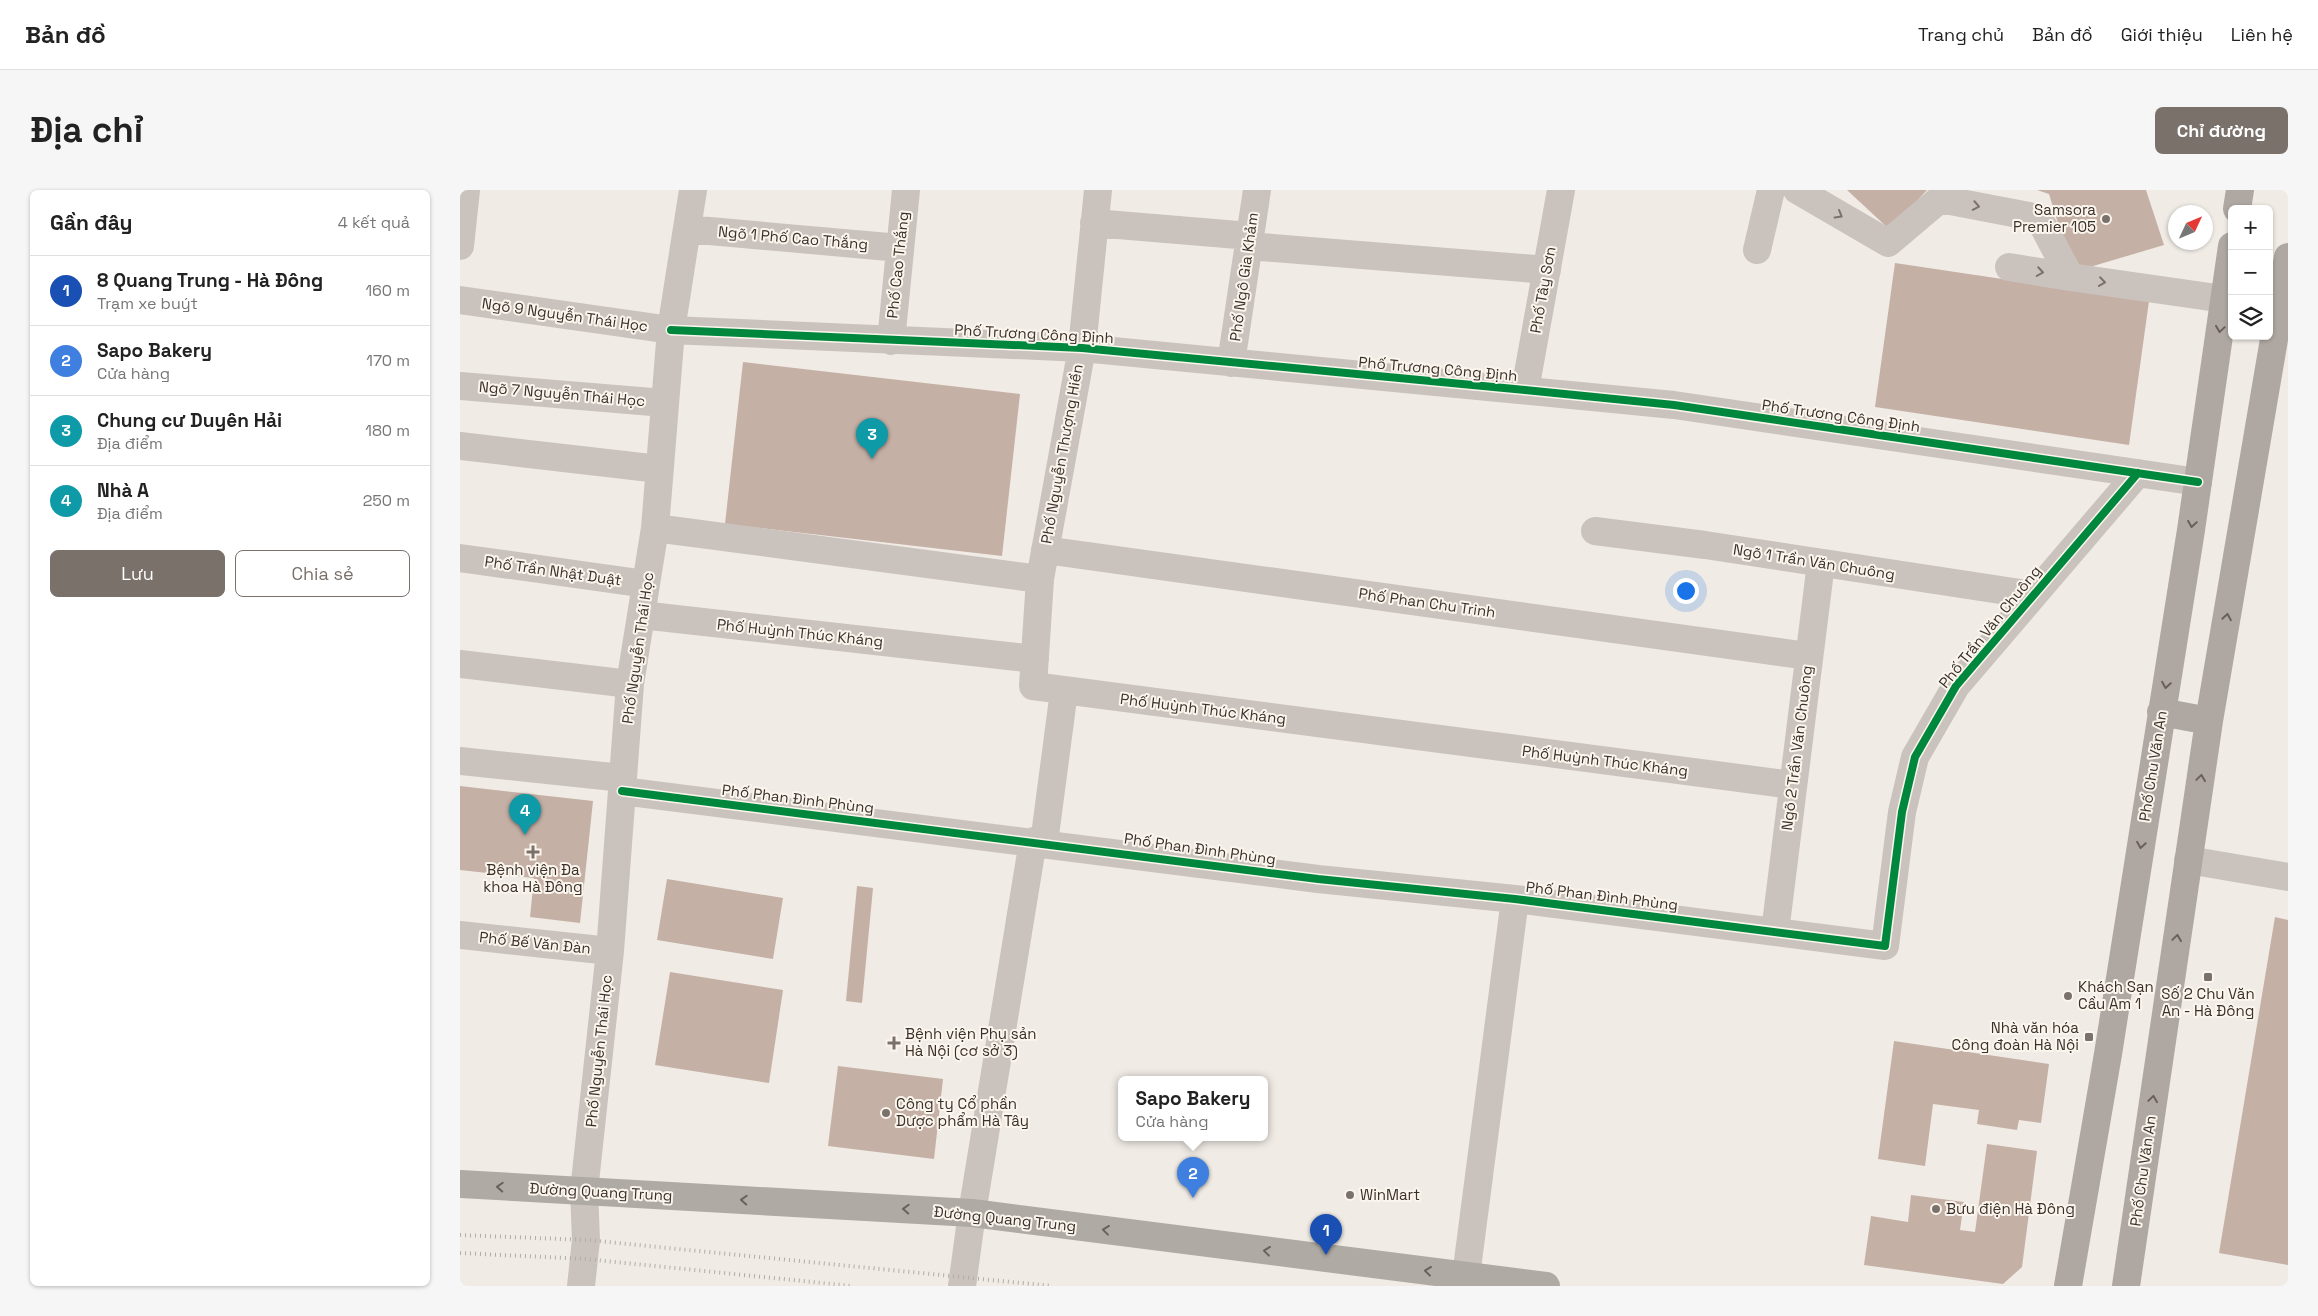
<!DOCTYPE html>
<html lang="vi">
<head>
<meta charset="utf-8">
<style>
	:root { --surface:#fff; --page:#f6f6f6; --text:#222; --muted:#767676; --line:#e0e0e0; --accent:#7a716b }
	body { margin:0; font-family:"Space Grotesk",sans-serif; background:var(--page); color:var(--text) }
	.controls { position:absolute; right:15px; top:15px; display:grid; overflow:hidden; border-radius:8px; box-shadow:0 1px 4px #0004 }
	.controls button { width:45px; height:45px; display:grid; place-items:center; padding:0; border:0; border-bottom:1px solid var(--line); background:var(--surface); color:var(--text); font:25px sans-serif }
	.compass { position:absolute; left:1708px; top:15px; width:45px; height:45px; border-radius:50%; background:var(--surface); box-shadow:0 1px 4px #0004; rotate:46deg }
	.you { position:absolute; left:1225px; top:400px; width:18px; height:18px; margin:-12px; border:4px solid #fff; border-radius:50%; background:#1a73e8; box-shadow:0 0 0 8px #1a73e833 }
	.badge { display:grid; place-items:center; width:32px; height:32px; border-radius:50%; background:var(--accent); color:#fff; font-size:16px; font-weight:700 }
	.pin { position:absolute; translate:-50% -41px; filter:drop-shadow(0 1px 2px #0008) }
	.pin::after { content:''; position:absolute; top:26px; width:18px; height:15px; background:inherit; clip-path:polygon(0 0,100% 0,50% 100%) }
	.popup { position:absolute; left:658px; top:886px; width:150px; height:65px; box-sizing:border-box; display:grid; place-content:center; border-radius:8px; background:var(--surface); filter:drop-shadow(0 1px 4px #0005); font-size:16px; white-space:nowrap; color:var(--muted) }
	.popup b { font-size:19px; color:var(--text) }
	.popup::after { content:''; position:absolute; left:50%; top:100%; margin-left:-10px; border:10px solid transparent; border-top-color:var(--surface) }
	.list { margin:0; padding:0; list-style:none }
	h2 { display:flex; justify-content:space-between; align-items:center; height:65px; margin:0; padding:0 20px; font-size:21px }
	h2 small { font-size:16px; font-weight:400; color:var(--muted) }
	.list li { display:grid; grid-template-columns:32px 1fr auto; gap:15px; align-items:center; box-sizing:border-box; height:70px; padding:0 20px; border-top:1px solid var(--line) }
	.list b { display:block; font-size:19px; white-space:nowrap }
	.list p { margin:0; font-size:16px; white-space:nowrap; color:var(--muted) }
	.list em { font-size:16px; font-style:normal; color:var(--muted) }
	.actions { display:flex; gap:10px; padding:15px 20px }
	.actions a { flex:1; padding:11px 0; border:1px solid var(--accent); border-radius:8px; text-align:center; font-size:18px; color:var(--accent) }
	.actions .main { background:var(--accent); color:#fff }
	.icon { flex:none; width:28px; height:28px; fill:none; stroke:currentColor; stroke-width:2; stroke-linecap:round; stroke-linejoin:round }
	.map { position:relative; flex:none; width:1828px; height:1096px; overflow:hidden; border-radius:8px }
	header { display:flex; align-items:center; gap:30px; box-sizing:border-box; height:70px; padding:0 25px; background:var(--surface); border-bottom:1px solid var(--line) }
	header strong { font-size:24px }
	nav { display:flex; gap:28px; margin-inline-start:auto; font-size:18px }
	.intro { display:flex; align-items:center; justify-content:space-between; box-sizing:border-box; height:120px; padding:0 30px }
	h1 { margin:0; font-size:35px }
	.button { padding:12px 22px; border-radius:8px; background:var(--accent); color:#fff; font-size:18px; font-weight:700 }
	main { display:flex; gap:30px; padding:0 30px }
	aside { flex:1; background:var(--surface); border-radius:8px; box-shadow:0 1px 4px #0004 }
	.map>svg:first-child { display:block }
	.building { fill:#c5b0a6 }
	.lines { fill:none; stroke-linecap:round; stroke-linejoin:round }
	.minor { stroke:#cac3bd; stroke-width:28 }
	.major { stroke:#afa8a2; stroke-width:28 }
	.highway { stroke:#afaaa4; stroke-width:28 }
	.rail { stroke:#b1aca7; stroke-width:4; stroke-dasharray:1 4; stroke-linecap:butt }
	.cycleway-casing { stroke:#fbf6ed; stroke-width:11 }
	.cycleway { stroke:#00873e; stroke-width:8 }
	.oneway { stroke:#7b726c }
	.oneway2 { stroke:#69605a }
	.oneway3 { stroke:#69615b }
	.poi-dot { fill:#7a716b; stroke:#fbf6ed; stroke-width:2 }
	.labels { text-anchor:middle; stroke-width:4; stroke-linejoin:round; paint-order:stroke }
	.poi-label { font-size:15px; fill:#3b302a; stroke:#fbf6ed; text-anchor:start }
	.street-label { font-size:15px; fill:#3b302a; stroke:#fbf6ed }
</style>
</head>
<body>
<header>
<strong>Bản đồ</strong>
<nav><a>Trang chủ</a><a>Bản đồ</a><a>Giới thiệu</a><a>Liên hệ</a></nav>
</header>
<div class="intro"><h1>Địa chỉ</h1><a class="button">Chỉ đường</a></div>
<main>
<aside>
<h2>Gần đây<small>4 kết quả</small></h2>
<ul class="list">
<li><span class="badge" style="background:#1a4fb4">1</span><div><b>8 Quang Trung - Hà Đông</b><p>Trạm xe buýt</p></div><em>160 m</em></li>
<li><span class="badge" style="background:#3f7fe0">2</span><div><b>Sapo Bakery</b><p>Cửa hàng</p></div><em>170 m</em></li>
<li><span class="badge" style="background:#0f9aa8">3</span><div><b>Chung cư Duyên Hải</b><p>Địa điểm</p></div><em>180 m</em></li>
<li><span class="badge" style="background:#0f9aa8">4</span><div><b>Nhà A</b><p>Địa điểm</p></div><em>250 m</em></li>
</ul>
<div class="actions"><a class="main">Lưu</a><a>Chia sẻ</a></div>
</aside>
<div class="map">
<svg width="1828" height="1096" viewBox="0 0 1828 1096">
	<rect width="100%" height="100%" fill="#f0ebe5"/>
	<path class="building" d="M1387,0H1467L1430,40Z
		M1577,0H1686L1704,55L1613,82L1589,4Z
		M1435,73L1689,111L1669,255L1415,217Z
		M283,172L560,204L542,366L265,334Z
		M0,596L133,611L120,733L70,727L74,688L0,680Z
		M207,689L323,708L313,769L197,750Z
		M397,696L413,698L402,813L386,811Z
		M1815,727L1828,730V1075L1759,1063Z
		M210,782L323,800L309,893L195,875Z
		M1434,851L1589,874L1581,933L1559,930L1557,940L1517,934L1519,920L1473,914L1465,976L1418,969Z
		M378,876L483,889L474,969L368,956Z
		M1527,954L1577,961L1562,1077L1543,1094L1404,1075L1411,1026L1448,1032L1451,1005L1504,1012L1500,1040L1515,1042Z"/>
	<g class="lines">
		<path class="minor" d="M638,0L622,158L580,389L573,496L1333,595
			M1337,0L1428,53L1480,9L1579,28L1610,87L1764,109
			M634,33L790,46
			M227,39L440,58
			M0,56L6,0
			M789,56L1087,80
			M1297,60L1311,0
			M1549,77L1610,87
			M0,110L211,140L622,158L1214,215L1738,292
			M431,151L446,0
			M771,173L797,0
			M0,196L204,213
			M1065,200L1101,0
			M0,256L199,279
			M195,338L580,389
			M1135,341L1245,355L1573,405
			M585,360L1348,466
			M0,368L186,394
			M181,425L575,469
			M0,474L170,494
			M0,571L163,588
			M162,601L858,689L1055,709L1425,756L1442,622L1455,567L1496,496L1678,283
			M584,653L604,501
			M1728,670L1828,687
			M1315,742L1361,373
			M0,745L150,761
			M1006,1086L1055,709
			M121,1096L126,1050L124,1001L150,761L170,494L195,338L211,140L233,0
			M502,1096L512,1023L573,651"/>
		<path class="major" d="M1777,19L1780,0
			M1701,522L1749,531
			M1608,1096L1648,864L1731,340L1772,56
			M1666,1096L1749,531L1828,67"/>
		<path class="highway" d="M0,994L512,1023L1086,1096"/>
		<path class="rail" d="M0,1045L127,1050L592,1096
			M0,1063L126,1069L392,1096"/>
		<g class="cycleway-casing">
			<path id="cycleway" d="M211,140L622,158L1065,200L1214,215L1738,292
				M162,601L858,689L1055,709L1425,756L1442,622L1455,567L1496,496L1678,283"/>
		</g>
		<use href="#cycleway" class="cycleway"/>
	</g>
	<defs><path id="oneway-chevron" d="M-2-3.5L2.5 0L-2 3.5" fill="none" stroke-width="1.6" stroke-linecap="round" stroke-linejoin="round" transform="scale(1.25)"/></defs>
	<g class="oneway">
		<use href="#oneway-chevron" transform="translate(1516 16) rotate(11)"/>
		<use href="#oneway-chevron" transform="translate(1379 25) rotate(30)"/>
		<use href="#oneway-chevron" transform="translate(1580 82) rotate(9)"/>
		<use href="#oneway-chevron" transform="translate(1642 92) rotate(8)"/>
	</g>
	<g class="oneway2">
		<use href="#oneway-chevron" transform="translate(1760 139) rotate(98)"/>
		<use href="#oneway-chevron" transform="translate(1732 334) rotate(99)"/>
		<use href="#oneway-chevron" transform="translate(1767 427) rotate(-80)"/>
		<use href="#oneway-chevron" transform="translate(1706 495) rotate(99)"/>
		<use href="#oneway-chevron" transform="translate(1741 588) rotate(-82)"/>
		<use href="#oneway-chevron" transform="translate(1681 655) rotate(99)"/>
		<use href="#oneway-chevron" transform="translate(1717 748) rotate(-82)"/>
		<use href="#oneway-chevron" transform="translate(1693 909) rotate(-82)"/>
	</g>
	<g class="oneway3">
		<use href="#oneway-chevron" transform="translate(40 997) rotate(-177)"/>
		<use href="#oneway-chevron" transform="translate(284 1010) rotate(-177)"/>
		<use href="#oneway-chevron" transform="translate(446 1019) rotate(-177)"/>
		<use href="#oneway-chevron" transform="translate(646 1040) rotate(-173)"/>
		<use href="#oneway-chevron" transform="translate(807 1061) rotate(-173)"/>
		<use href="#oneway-chevron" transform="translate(968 1081) rotate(-173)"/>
	</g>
	<g class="poi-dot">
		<circle cx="1646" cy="29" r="5"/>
		<path d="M70.5 654.5h5v5h5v5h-5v5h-5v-5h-5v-5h5z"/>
		<rect x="1743" y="782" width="10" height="10" rx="2.5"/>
		<circle cx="1608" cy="806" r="5"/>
		<rect x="1624" y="842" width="10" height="10" rx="2.5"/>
		<path d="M431.5 845.5h5v5h5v5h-5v5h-5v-5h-5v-5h5z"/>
		<circle cx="426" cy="923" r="5"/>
		<circle cx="890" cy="1005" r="5"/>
		<circle cx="1476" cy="1019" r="5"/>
	</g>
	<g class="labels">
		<g class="poi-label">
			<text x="1636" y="25" text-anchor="end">Samsora<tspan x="1636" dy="17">Premier 105</tspan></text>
			<text x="73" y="685" text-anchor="middle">Bệnh viện Đa<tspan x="73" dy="17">khoa Hà Đông</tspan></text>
			<text x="1618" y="802">Khách Sạn<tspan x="1618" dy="17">Cầu Am 1</tspan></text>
			<text x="1748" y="809" text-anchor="middle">Số 2 Chu Văn<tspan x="1748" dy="17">An - Hà Đông</tspan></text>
			<text x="1619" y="843" text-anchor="end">Nhà văn hóa<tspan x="1619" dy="17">Công đoàn Hà Nội</tspan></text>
			<text x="445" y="849">Bệnh viện Phụ sản<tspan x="445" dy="17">Hà Nội (cơ sở 3)</tspan></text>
			<text x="436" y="919">Công ty Cổ phần<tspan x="436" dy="17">Dược phẩm Hà Tây</tspan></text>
			<text x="900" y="1010">WinMart</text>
			<text x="1486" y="1024">Bưu điện Hà Đông</text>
		</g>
		<g class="street-label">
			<text transform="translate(333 48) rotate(5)" y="5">Ngõ 1 Phố Cao Thắng</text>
			<text transform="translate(438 75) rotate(-84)" y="5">Phố Cao Thắng</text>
			<text transform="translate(784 87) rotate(-82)" y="5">Phố Ngô Gia Khảm</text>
			<text transform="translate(1083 100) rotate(-80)" y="5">Phố Tây Sơn</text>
			<text transform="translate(105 125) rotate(8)" y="5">Ngõ 9 Nguyễn Thái Học</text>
			<text transform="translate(574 144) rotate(3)" y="5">Phố Trương Công Định</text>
			<text transform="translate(978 179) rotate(5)" y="5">Phố Trương Công Định</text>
			<text transform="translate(102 204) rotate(5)" y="5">Ngõ 7 Nguyễn Thái Học</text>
			<text transform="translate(1381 226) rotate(8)" y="5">Phố Trương Công Định</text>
			<text transform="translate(602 264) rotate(-80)" y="5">Phố Nguyễn Thượng Hiền</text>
			<text transform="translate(1354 372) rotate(9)" y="5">Ngõ 1 Trần Văn Chuông</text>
			<text transform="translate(93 381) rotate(8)" y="5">Phố Trần Nhật Duật</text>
			<text transform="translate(967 413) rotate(8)" y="5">Phố Phan Chu Trinh</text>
			<text transform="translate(1530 437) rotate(-51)" y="5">Phố Trần Văn Chuông</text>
			<text transform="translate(340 443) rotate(6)" y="5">Phố Huỳnh Thúc Kháng</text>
			<text transform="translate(178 458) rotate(-82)" y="5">Phố Nguyễn Thái Học</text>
			<text transform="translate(743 519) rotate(7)" y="5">Phố Huỳnh Thúc Kháng</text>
			<text transform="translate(1337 558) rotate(-83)" y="5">Ngõ 2 Trần Văn Chuông</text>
			<text transform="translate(1145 571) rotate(7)" y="5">Phố Huỳnh Thúc Kháng</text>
			<text transform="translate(1693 576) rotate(-81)" y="5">Phố Chu Văn An</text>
			<text transform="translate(338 609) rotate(7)" y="5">Phố Phan Đình Phùng</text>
			<text transform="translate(740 659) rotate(8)" y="5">Phố Phan Đình Phùng</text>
			<text transform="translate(1142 706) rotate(7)" y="5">Phố Phan Đình Phùng</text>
			<text transform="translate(75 753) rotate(6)" y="5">Phố Bế Văn Đàn</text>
			<text transform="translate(139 861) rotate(-84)" y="5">Phố Nguyễn Thái Học</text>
			<text transform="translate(1683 981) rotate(-82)" y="5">Phố Chu Văn An</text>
			<text transform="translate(141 1002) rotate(3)" y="5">Đường Quang Trung</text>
			<text transform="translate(545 1029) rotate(6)" y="5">Đường Quang Trung</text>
		</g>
	</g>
</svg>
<div class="controls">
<button>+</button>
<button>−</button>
<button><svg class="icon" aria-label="layers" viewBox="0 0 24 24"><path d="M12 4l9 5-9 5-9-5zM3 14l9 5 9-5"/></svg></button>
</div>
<svg class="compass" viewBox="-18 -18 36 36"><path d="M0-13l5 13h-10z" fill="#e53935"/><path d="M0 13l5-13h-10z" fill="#767676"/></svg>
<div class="you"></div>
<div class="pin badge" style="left:866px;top:1065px;background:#1a4fb4">1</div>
<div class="pin badge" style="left:733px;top:1008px;background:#3f7fe0">2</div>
<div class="popup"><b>Sapo Bakery</b>Cửa hàng</div>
<div class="pin badge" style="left:412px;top:269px;background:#0f9aa8">3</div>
<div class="pin badge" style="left:65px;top:645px;background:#0f9aa8">4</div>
</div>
</main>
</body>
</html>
